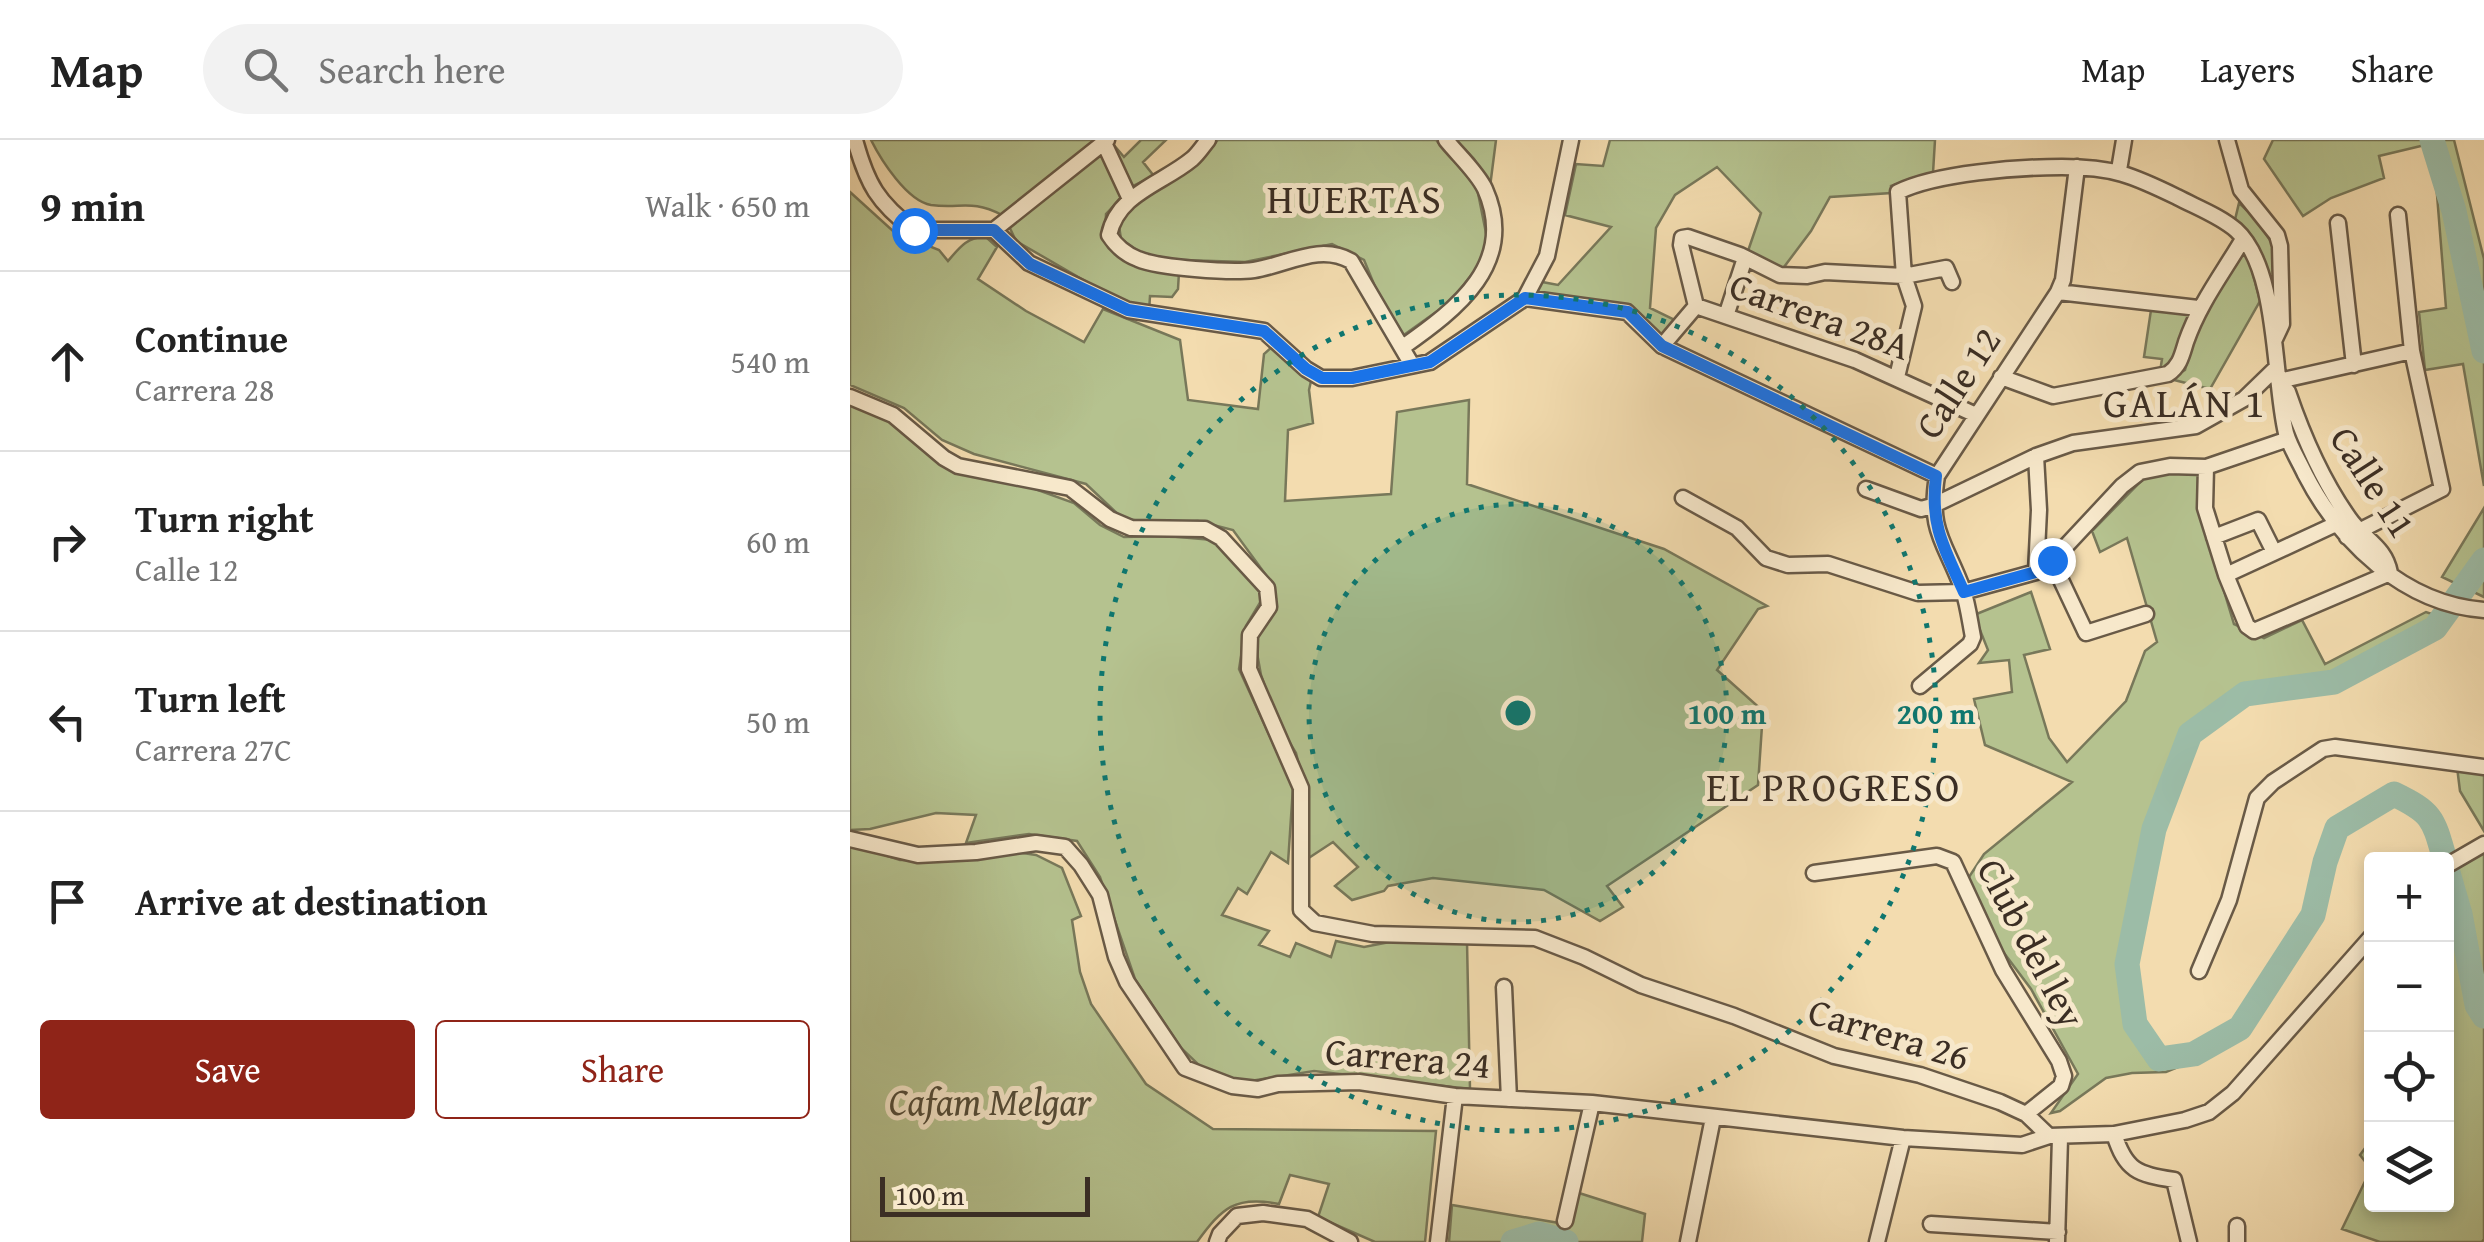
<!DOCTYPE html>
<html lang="en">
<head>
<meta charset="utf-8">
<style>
	:root { --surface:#fff; --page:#f2f2f2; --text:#222; --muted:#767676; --line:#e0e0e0; --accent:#8f2418 }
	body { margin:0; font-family:"Gentium Book Plus",serif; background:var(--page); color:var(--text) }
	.controls { position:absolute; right:30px; bottom:30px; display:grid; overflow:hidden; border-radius:10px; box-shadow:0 5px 15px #0003 }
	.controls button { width:90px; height:90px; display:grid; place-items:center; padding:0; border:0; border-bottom:2px solid var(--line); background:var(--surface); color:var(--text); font:50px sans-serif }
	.scale { position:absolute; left:30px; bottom:25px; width:210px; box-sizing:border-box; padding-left:10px; border:5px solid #3b2e24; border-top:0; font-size:28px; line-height:35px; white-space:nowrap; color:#3b2e24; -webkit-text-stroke:8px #f7e8cb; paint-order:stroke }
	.stop { position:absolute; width:30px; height:30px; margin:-22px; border:8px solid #1a73e8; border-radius:50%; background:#fff }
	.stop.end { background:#1a73e8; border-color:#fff; box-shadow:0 2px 10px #0008 }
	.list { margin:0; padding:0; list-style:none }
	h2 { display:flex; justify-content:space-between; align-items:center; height:130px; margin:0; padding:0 40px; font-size:42px }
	h2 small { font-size:32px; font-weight:400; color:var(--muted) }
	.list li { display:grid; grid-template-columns:65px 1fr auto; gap:30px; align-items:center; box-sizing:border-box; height:180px; padding:0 40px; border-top:2px solid var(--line) }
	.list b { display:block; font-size:38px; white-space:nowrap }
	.list p { margin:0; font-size:32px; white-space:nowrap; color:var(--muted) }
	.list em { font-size:32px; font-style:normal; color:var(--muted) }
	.actions { display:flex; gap:20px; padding:30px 40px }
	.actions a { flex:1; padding:22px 0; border:2px solid var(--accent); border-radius:10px; text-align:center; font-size:35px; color:var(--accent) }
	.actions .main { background:var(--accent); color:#fff }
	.icon { flex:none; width:55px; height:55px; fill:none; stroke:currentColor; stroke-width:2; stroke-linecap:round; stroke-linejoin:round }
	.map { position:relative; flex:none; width:1634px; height:1102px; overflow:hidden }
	header { display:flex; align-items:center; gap:60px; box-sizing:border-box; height:140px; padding:0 50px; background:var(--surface); border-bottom:2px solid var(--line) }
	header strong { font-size:48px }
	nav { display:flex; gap:55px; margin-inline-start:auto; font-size:35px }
	.search { width:700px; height:90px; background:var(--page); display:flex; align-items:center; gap:25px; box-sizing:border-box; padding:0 35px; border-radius:55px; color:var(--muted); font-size:38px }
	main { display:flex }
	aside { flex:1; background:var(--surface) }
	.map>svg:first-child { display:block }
	.green { fill:#b5c28f; stroke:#78785a; stroke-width:2.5 }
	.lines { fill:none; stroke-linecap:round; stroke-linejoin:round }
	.river { stroke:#9cbca7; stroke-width:25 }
	.minor-casing { stroke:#695a47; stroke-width:19 }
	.minor { stroke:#f7e8cb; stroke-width:14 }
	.route { stroke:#1a73e8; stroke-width:12 }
	.ring { fill:none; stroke:#0f766e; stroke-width:5; stroke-dasharray:5 10 }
	.labels { text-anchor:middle; stroke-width:10; stroke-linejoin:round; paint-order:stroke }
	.street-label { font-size:38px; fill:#3b2e24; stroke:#f7e8cb }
	.park-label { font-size:38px; font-style:italic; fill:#534c39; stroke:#f7e8cb }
	.neighbourhood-label { font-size:40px; letter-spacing:2.5px; fill:#3b2e24; stroke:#f7e8cb }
	.centre { fill:#0f766e; stroke:#f7e8cb; stroke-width:5 }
	.ring-label { font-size:30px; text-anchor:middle; font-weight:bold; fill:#0f766e; stroke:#f7e8cb; stroke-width:10; stroke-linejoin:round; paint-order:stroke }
</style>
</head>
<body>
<header>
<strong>Map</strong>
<div class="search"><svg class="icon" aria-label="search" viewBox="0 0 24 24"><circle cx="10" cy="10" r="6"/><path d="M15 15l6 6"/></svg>Search here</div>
<nav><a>Map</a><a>Layers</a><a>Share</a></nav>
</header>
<main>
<aside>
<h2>9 min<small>Walk · 650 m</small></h2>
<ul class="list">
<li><svg class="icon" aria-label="ahead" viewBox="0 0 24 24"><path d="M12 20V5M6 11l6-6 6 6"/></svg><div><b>Continue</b><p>Carrera 28</p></div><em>540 m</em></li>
<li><svg class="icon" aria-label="right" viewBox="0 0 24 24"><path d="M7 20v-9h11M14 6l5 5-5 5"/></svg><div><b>Turn right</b><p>Calle 12</p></div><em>60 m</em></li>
<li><svg class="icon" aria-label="left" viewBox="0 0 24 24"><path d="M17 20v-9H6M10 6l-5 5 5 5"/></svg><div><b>Turn left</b><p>Carrera 27C</p></div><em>50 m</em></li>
<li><svg class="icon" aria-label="arrive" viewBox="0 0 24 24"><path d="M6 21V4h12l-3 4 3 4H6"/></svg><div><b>Arrive at destination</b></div></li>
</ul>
<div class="actions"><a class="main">Save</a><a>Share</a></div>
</aside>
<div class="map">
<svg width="1634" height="1102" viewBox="0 0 1634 1102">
	<rect width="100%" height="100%" fill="#f3dcaf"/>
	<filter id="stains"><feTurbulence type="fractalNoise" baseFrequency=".002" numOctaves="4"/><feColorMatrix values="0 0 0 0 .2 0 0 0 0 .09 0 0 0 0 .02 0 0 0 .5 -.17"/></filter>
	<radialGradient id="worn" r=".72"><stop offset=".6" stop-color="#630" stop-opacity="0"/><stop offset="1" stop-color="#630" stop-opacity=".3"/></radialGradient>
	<path class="green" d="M21,0H248L152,75C121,59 111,69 81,65C57,61 31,20 21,0Z
		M291,0H316L293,22L304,36L279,48L260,7L263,4L274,17Z
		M368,0H586L627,48L638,103L635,118L600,162L551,197L540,183L514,120L482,104L395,122L300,119L271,99L269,86L274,72L343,27Z
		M606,0H646L640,47L624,19Z
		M760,0H1085L1083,33L1041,46V53L980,57L961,91L931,131L898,111L911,73L867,27L825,55L806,88L800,168L827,181L808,199L783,170L683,155L692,142L708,145L761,87L715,75L726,24L753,26Z
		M1423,0H1604L1634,119V346L1613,224L1575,230L1569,172L1596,168L1586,42L1575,5L1529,16L1534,38L1481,58L1453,76L1414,19Z
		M252,13L273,56L256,74L255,99C280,126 293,129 329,132L328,149L322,157L300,156L299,172L280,167L166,101L157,82Z
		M0,52L44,92L89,110L98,121C109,108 118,96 136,97L147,107L128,139L176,171L234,202L253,169L330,200L338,260L408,269L414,214L423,206L461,241L459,250L463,283L438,290L435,361L541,354L547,272L619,260L617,344L814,409L917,466L908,469L867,530L913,571L908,645L757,746L773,767L750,781L694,750L583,738L538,746L534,751L502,760L485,746L508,727L483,702L451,723L456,654L446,613L427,582L411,535L405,502L426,459L421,442L383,390L348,381L301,383L272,378L236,344L124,314L92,300L54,268L0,245Z
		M1389,63L1405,78L1424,106L1427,180L1384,84Z
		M1392,107L1401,127L1410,161L1360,249L1320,239L1335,230L1352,166Z
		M1301,170H1343L1326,225L1310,232L1312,219L1294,217Z
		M0,262L60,290L79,311L224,363L250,385L274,397L317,396L363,400L404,434L414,456L396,486L389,529L443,647L438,723L421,712L397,754L388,748L372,775L419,791L409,805L440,817L446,803L481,817L486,801L514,807L545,801L617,802L620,949L464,931L394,942L353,929L331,908L285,839L250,737L227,701L179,694L116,703L126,675L86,673L20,689L0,690Z
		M1320,331H1352L1349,368L1384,484L1414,498L1452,480L1475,524L1576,472L1588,476L1584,483L1484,538L1388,548L1336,588L1297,691L1269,823L1280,887L1304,922L1345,920L1316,932L1282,933L1256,938L1210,971L1201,973L1228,934L1181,849L1142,797L1117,740L1134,714L1222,642L1135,605L1124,559L1162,552L1159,520L1129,523L1138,510L1124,475L1181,452L1200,509L1174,515L1199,598L1217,622L1276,561L1295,511L1307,502L1277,398L1250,412L1242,391L1293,339Z
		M1634,368V457L1592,437Z
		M1607,627L1634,632V691L1610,651Z
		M0,704L50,720H87L166,712L186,715L212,728L231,776L222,780L230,832L241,864L296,944L363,989L586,991L575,1102H525L468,1077L479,1044L440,1035L429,1064C385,1055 372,1068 347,1102H0Z
		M1634,711V867L1601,730Z
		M1597,743L1625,869L1634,886V1099L1632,1102H1530L1492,1089L1521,1029L1510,1015L1521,1000L1522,1064H1596V824L1600,820L1596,816Z
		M729,1053L795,1074L792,1102H599L602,1065L721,1085Z"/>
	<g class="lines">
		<path class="river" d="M1582,0L1604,71L1634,211
			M1595,720C1583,678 1583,673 1544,654L1487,688L1475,722L1463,775L1390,888L1344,914L1309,919L1285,884L1277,824L1304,689L1340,594L1395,554L1484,542L1585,488L1634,420
			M1596,726L1610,774L1627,865L1634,876
			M663,1102L689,1094L716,1102"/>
		<g class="minor-casing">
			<path id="minor" d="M5,0C17,44 28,63 64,90H144L179,123L278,170L414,191L456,229L471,238H502L580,222L675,158L777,172L812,206L1087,336
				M358,0C353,6 348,14 342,19C312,44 268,53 259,95C266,106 275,114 288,119C309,128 381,133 404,130C437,125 469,103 501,121L562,225
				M1377,0L1391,50L1427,95L1430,106L1432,184L1425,199
				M254,3L280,59
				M1269,30L1274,0
				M1488,83L1504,225
				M144,90L257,0
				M1208,152L1348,168
				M675,158L697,116L721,0
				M846,166L1005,220L1126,275
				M876,176L895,118
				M812,206L846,166L831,105L832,98L838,97L890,115L930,135L957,136L975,132L1054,136L1096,128L1102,142
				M553,207C607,169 668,123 635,49C627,32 608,15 596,0
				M1047,237L1064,166L1054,136L1048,52C1086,33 1169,27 1212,27C1263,27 1282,35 1327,57C1346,67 1370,76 1386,90C1429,129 1423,239 1436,293C1440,307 1449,321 1455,334C1490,402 1554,464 1634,470
				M1151,237L1203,256L1318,234C1330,226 1332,215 1336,202C1349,164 1373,133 1393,99
				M1429,241L1438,252C1453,296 1472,340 1499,378C1514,400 1535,406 1540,433
				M1429,241L1562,211
				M0,257L43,275L94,318L108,326L220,348L260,379L281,388L355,389L371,398L417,448L419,467L400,495L399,529L451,648V770L465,783L523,794L685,798L734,817L791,845L884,876L984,916L1070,935L1150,962L1176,974L1199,996L1264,994L1335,980L1359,972L1383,953L1522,796
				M1356,327L1355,368L1376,435L1397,486L1404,491L1540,433
				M1016,349L1071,369L1082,366L1186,316L1223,303L1346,286L1394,259L1426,228
				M833,358L887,388L916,418L938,425L978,424L1068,453L1113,452L1186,432L1202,421L1272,346L1290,332L1320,326L1356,327L1438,299
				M1364,397L1408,380L1424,412
				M1497,397L1592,349L1562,211L1548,75
				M1202,421L1236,493L1296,474
				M1186,432L1189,370L1186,316
				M1376,435L1486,384
				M1070,546L1120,504L1123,497C1120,482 1118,465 1113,450C1095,401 1078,392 1087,336L1208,152L1213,140L1227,27
				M0,699L68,715L126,712L186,703L215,707L231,725L250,755L266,817L277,842L335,928L382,946L408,949L428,944L509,942L605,956L742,963L1053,998L1172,1005L1199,996
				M1596,726L1634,704
				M964,733L1087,716L1103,722L1153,830L1209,921L1214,936L1211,946L1176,974
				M1349,831L1379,760L1407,658L1423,642L1473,609L1485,607L1634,627
				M654,847L659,959
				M1264,994C1276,1031 1287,1034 1324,1040L1339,1102
				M715,1081L742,963
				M1081,1084L1208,1092
				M367,1102L370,1094L387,1076L413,1073L457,1079L500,1102
				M588,1102L605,956
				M838,1102L863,978
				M1027,1102L1053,998
				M1207,1102L1210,998
				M1387,1102V1086"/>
		</g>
		<use href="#minor" class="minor"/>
	</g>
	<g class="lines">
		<path class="route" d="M64,90H144L180,124L278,170L414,191L456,229L472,238H502L580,222L675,158L778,172L812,206L1086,336C1080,386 1094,408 1114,452L1186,432L1202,420"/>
	</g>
	<circle cx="668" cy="573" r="209" fill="#0f766e" fill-opacity=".12"/>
	<g class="ring">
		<circle cx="668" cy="573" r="209"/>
		<circle cx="668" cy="573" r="418"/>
	</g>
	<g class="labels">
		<g class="street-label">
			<text transform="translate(970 176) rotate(20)" y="13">Carrera 28A</text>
			<text transform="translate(1108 243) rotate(-57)" y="13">Calle 12</text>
			<text transform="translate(1523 342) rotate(57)" y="13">Calle 11</text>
			<text transform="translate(1181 803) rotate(62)" y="13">Club del ley</text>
			<text transform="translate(1039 894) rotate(17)" y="13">Carrera 26</text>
			<text transform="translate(558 918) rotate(5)" y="13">Carrera 24</text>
		</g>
		<g class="park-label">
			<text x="140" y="975">Cafam Melgar</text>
		</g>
		<g class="neighbourhood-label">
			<text x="505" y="73">HUERTAS</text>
			<text x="1335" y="277">GALÁN 1</text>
			<text x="984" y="661">EL PROGRESO</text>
		</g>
	</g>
	<circle cx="668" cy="573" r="15" class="centre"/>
	<g class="ring-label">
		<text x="877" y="584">100 m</text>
		<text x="1086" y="584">200 m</text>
	</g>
	<rect width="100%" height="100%" filter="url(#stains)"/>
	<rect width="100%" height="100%" fill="url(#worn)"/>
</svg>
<div class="controls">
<button>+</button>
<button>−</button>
<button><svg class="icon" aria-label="locate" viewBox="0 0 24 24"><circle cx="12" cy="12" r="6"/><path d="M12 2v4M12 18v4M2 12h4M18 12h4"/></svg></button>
<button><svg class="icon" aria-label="layers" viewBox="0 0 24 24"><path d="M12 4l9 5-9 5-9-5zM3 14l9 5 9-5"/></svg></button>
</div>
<div class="scale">100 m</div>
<div class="stop" style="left:64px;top:90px"></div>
<div class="stop end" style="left:1202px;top:420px"></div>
</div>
</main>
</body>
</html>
